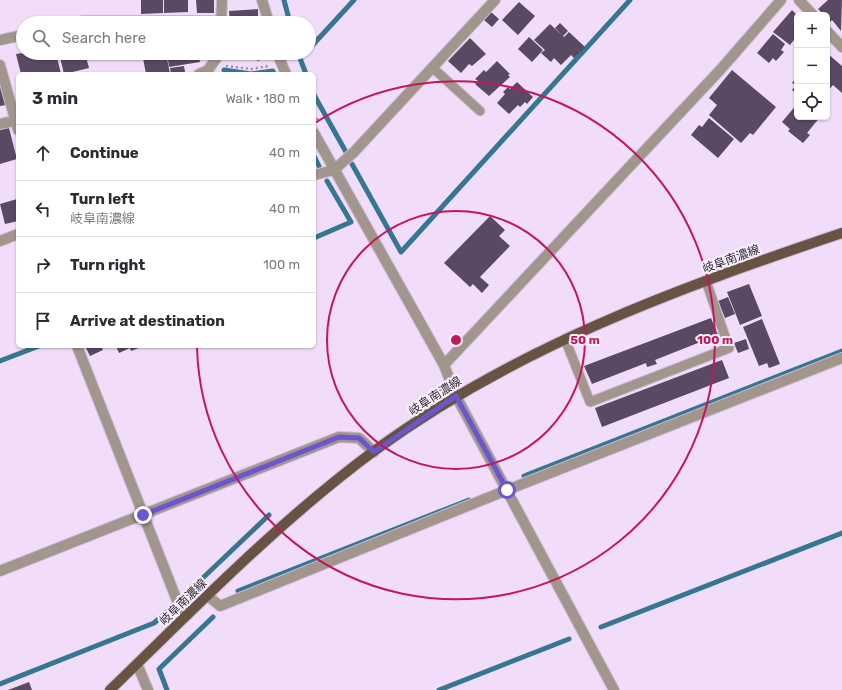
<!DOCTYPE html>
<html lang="en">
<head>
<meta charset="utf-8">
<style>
	:root { --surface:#fff; --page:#f2f2f3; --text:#2b2b33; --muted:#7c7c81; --line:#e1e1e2 }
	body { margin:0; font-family:Rubik,"Noto Sans JP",sans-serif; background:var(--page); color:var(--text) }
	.controls { position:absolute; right:12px; top:12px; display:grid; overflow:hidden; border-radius:6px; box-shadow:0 1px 3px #0004 }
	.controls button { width:36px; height:36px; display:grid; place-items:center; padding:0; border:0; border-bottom:1px solid var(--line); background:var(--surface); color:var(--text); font:20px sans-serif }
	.stop { position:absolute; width:12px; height:12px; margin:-9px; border:3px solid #6c56d0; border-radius:50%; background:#fff }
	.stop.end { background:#6c56d0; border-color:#fff; box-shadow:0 1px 4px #0008 }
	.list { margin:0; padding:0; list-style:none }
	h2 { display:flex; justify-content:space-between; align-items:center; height:52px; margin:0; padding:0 16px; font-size:17px }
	h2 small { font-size:13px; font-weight:400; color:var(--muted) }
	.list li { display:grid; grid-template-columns:26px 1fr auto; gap:12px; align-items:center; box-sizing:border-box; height:56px; padding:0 16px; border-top:1px solid var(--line) }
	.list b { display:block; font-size:15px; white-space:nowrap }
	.list p { margin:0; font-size:13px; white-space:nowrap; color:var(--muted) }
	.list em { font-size:13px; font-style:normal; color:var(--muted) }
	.icon { flex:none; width:22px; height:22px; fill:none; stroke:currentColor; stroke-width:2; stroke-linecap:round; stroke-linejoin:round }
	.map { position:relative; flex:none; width:842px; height:690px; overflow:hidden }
	.search { position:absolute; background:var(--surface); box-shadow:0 1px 3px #0004; left:16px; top:16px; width:300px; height:44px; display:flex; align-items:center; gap:10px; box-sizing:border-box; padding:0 14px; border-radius:22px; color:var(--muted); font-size:15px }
	.panel { position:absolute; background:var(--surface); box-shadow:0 1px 3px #0004; left:16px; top:72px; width:300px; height:276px; border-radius:6px }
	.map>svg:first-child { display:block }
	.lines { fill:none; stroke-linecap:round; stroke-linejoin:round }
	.stream { stroke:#367691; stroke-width:5 }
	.building { fill:#5a4962 }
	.lane-casing { stroke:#cebcd6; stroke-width:11 }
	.street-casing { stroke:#cebcd6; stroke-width:12 }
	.primary-casing { stroke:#cebcd6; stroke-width:12 }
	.path { stroke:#9a8ca1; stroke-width:2.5; stroke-dasharray:2 3; stroke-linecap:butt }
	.lane { stroke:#a1958c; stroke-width:9 }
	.street { stroke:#a1958c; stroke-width:10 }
	.primary { stroke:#685343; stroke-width:10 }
	.route { stroke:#6c56d0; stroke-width:5 }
	.ring { fill:none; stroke:#c2185b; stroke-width:2 }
	.labels { text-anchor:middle; stroke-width:4; stroke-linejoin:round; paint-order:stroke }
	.street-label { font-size:12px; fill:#2f2833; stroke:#f7effb }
	.centre { fill:#c2185b; stroke:#f7effb; stroke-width:2 }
	.ring-label { font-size:12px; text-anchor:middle; font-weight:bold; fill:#c2185b; stroke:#f7effb; stroke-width:4; stroke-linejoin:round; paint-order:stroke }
</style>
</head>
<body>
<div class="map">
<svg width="842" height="690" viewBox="0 0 842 690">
	<rect width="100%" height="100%" fill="#f1ddfa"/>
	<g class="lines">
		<path class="stream" d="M284,0L290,23
			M309,49L354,0
			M298,53L306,74
			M224,70L251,74L273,71L274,74
			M314,95L346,152
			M314,156L319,166
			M352,164L401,252L630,0
			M314,238L351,222L327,181
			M0,361L39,346
			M524,476L842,351
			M238,591L469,500
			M187,593L269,515
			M601,627L842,533
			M0,684L154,623L168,611
			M167,690L159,669L213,617
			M439,690L569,639"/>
	</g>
	<path class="building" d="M141,0H163V13L141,14Z
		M164,0H188V12L164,13Z
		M196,0H214V13H197Z
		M828,0H842L841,31L832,20L830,22L827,19V15H824L818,9Z
		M519,2L535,16L518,35L502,20Z
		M258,9V20L230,22L229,11Z
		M792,10L797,15V36L790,45L773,32Z
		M491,12L499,19L492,27L484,20Z
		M560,23L568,31L563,36L555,28Z
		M550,24L564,37L569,32L585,47L574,58L571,55L561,65L554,58L551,62L541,53L545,50L534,40Z
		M773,34L785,44L781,50L784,52L776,61L773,58L769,63L757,53Z
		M529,37L543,50L532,62L518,49Z
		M470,38L486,54L472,66L469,64L461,73L448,61Z
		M23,53H56L61,74H21L16,54Z
		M59,53H85L89,68L64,74Z
		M122,53H141L142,57L123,60Z
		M142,53H166L170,74H146Z
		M167,53H204L205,55L199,56L200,62L169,67Z
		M268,53L269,58L257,61L256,54Z
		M827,53L842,66V93L833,85L827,92Z
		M497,61L510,74L508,75L510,77L489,96L475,84L478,81L475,79L484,70L486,72Z
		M184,66L185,72L171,74L170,68Z
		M732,70L776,107L753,135L750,133L741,143L709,115L717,105L709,98Z
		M797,77V94L792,90L796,85L792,83Z
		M517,82L533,97L527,104L525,102L520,107L518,105L509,114L497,103L505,94L503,92L508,87L510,89Z
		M1,85L6,105L0,106V86Z
		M797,104V117H820L807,133L810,135L803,143L788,131L790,129L782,122Z
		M709,118L734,139L718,158L691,135L699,125L702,127Z
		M9,128L17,159L0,164V130Z
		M17,199L18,221L5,224L0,204Z
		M490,216L505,230L499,236L510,246L480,277L489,285L482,293L473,284L470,287L444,263Z
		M749,284L762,316L740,325L727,292Z
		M728,297L735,314L725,318L718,301Z
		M711,318L718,335L655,360L657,364L647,367L646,363L592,384L584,366Z
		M762,319L780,364L769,368L767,363L759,366L743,327Z
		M746,339L749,349L738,353L734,343Z
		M85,346H101L103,350L90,356Z
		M116,346H144L131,351L130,348L119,353Z
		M722,360L729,378L602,427L595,408Z
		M29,682L32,690H8Z"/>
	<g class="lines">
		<g class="lane-casing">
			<path id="lane" d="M433,68L480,111
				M565,339L590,402L729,348L706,281"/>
		</g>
		<g class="street-casing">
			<path id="street" d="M262,0L269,23
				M799,0L813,15
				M74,23L83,21H221
				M221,23L222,0
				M827,31L842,47
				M0,40L23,35
				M277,53L286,74
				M0,65L18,130
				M199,74L208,70L220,53
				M0,124L18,120
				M314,133L444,365
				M314,175L334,170L354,152L495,0
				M0,241L18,234
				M77,346L178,603L187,615
				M0,571L339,437L359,438L374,452
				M208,596L220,606L507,490L842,358
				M137,664L148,690
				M614,690L456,396L444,365L721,69L781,0"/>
		</g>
		<g class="primary-casing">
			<path id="primary" d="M110,690C195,608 278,522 374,451C516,347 676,289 842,233"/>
		</g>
		<path class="path" d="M226,66L251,69L269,66
			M314,114L318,120"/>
		<use href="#lane" class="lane"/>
		<use href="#street" class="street"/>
		<use href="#primary" class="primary"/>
	</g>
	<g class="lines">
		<path class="route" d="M143,515L339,437L359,438L374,452L456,396L507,490"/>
	</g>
	<g class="ring">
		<circle cx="456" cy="340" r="129"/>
		<path d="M315 123A259 259 0 1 1 197 347"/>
	</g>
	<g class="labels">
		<g class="street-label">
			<text transform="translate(731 259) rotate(-20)" y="4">岐阜南濃線</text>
			<text transform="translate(435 396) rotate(-33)" y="4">岐阜南濃線</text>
			<text transform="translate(183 602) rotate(-44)" y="4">岐阜南濃線</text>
		</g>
	</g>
	<circle cx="456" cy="340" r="6" class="centre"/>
	<g class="ring-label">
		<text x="585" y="344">50 m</text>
		<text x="715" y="344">100 m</text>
	</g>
</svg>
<div class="controls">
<button>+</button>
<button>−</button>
<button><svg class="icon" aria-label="locate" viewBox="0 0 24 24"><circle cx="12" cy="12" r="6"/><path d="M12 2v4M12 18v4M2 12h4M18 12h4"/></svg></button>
</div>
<div class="stop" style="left:507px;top:490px"></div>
<div class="stop end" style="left:143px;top:515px"></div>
<div class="search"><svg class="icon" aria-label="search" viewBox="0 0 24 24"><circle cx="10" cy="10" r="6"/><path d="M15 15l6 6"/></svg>Search here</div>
<section class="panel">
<h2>3 min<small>Walk · 180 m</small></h2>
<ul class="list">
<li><svg class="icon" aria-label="ahead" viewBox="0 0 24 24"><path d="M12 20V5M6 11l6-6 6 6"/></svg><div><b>Continue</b></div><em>40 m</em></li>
<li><svg class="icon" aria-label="left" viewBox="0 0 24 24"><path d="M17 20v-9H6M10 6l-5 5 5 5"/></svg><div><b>Turn left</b><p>岐阜南濃線</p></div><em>40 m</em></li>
<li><svg class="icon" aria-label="right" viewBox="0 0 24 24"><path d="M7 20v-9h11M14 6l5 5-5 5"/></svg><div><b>Turn right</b></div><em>100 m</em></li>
<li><svg class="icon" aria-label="arrive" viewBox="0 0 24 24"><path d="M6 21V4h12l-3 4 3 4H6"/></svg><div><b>Arrive at destination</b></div></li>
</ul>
</section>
</div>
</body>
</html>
